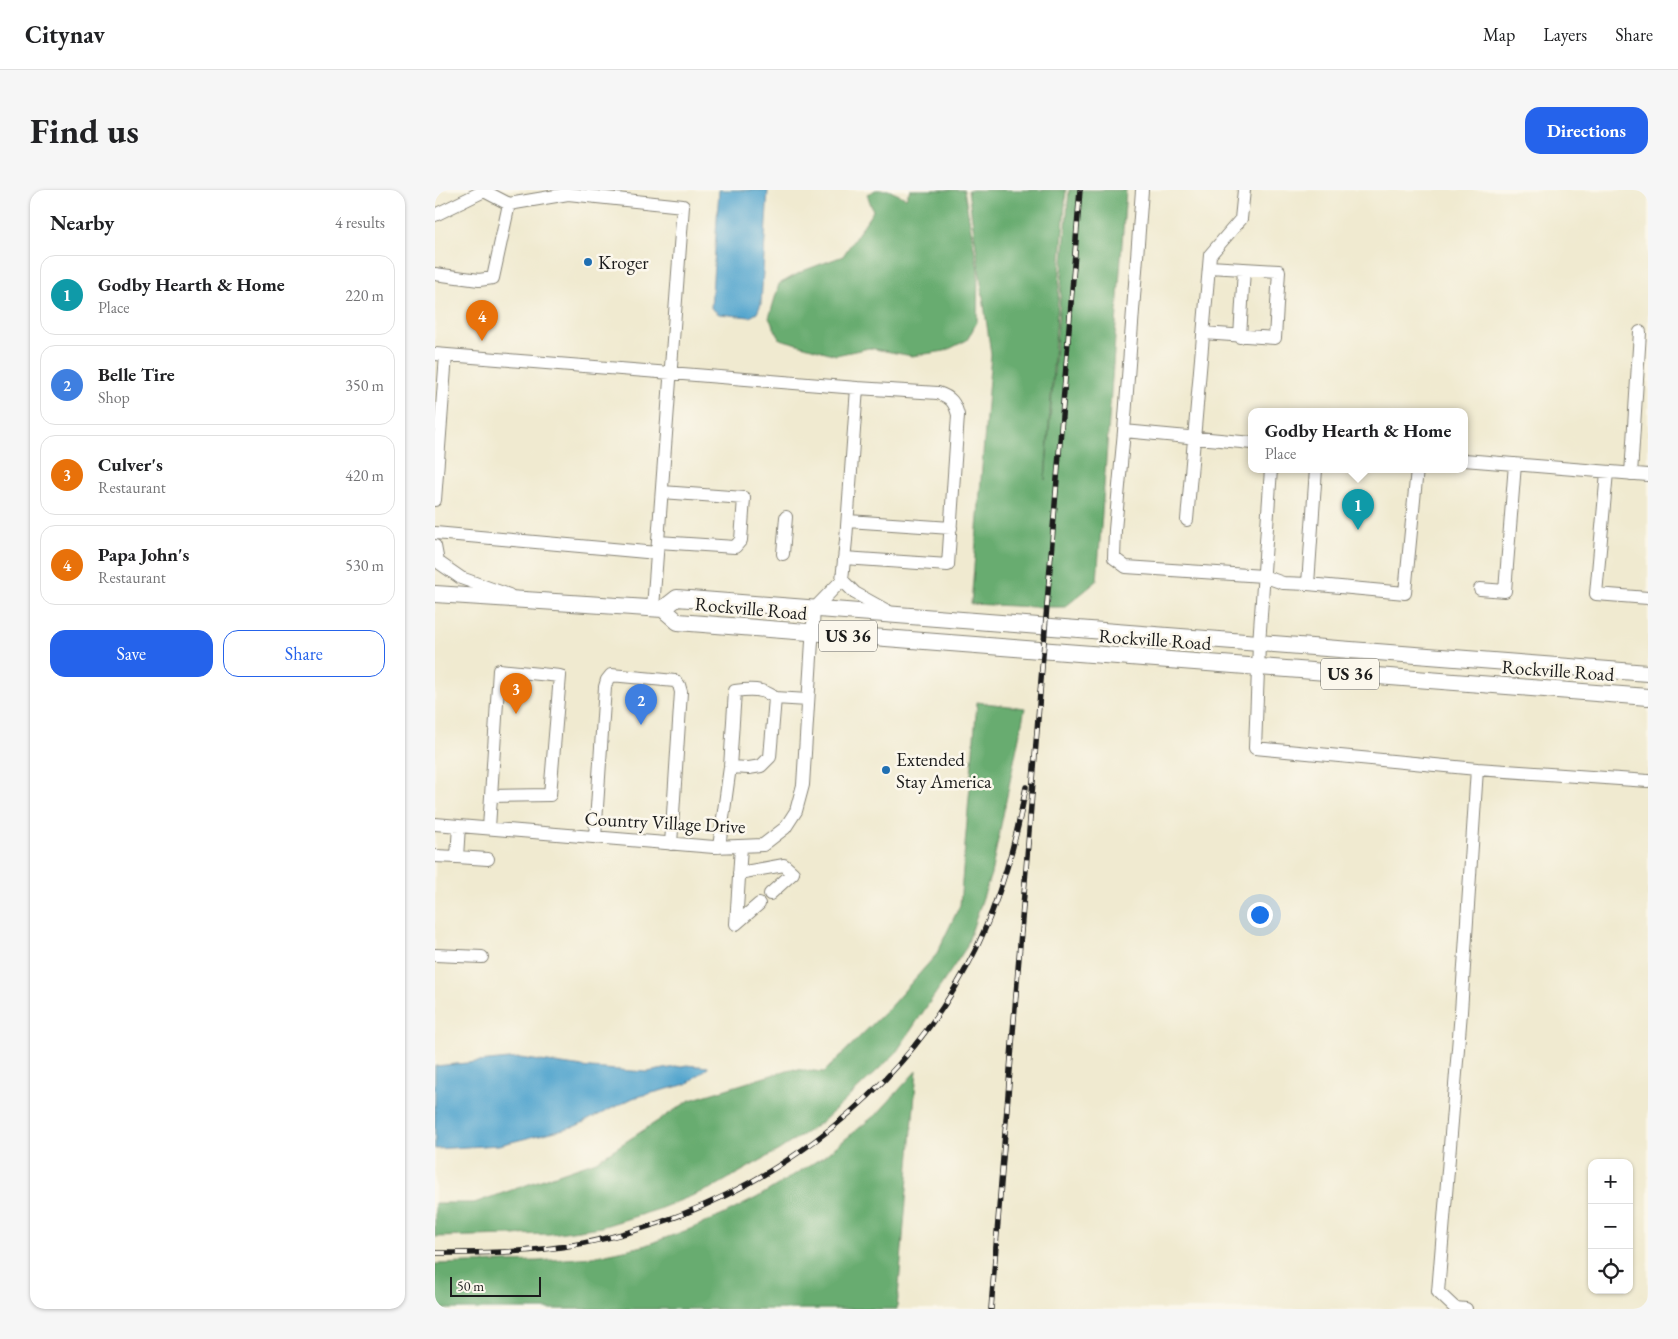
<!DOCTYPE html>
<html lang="en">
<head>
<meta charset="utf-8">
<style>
	:root { --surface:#fff; --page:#f6f6f6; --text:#202124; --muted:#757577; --line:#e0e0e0; --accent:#2563eb }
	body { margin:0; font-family:"EB Garamond",serif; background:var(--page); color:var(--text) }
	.controls { position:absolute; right:15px; bottom:15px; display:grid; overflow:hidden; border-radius:10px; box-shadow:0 1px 4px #0004 }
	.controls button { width:45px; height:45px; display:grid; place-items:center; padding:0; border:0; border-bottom:1px solid var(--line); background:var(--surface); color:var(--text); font:25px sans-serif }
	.scale { position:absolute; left:15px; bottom:12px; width:91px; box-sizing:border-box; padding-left:5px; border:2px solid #1c1c1c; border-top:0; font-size:14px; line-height:18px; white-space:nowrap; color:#1c1c1c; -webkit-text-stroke:4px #fbf7ec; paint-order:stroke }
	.you { position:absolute; left:824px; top:724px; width:18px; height:18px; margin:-12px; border:4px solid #fff; border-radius:50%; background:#1a73e8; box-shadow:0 0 0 8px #1a73e833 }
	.badge { display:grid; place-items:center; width:32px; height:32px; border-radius:50%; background:var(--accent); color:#fff; font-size:16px; font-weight:700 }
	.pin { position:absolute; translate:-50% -41px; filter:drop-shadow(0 1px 2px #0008) }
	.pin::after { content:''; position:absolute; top:26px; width:18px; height:15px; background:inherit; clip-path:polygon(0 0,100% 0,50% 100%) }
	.popup { position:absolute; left:813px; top:218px; width:220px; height:65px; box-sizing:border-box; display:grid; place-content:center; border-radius:10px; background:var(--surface); filter:drop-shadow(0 1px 4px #0005); font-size:16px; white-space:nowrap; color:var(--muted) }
	.popup b { font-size:19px; color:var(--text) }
	.popup::after { content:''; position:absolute; left:50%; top:100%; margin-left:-10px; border:10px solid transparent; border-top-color:var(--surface) }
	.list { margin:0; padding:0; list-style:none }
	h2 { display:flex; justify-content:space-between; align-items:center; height:65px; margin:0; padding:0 20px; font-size:21px }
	h2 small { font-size:16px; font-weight:400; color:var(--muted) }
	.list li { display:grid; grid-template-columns:32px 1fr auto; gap:15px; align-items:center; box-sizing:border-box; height:80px; margin:0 10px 10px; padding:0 10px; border:1px solid var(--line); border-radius:15px }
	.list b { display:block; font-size:19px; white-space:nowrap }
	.list p { margin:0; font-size:16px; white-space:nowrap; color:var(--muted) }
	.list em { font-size:16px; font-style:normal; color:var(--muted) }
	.actions { display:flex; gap:10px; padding:15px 20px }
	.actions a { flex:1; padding:11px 0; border:1px solid var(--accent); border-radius:15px; text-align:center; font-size:18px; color:var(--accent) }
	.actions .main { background:var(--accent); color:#fff }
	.icon { flex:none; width:28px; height:28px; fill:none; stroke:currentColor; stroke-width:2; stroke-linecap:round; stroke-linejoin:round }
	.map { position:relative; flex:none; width:1213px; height:1119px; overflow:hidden; border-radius:15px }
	header { display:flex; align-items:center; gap:30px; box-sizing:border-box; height:70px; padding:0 25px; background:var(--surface); border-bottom:1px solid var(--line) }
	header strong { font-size:24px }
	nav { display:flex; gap:28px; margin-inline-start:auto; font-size:18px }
	.intro { display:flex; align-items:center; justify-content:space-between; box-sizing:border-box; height:120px; padding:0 30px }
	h1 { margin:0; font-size:35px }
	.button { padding:12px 22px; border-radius:15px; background:var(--accent); color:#fff; font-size:18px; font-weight:700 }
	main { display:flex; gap:30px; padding:0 30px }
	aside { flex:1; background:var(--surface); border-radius:15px; box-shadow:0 1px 4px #0004 }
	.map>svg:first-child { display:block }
	.forest { fill:#68ac6f; stroke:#426446 }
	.water { fill:#53a5ce; stroke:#386075 }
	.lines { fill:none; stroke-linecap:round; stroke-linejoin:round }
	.minor-casing { stroke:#868376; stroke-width:14 }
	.major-casing { stroke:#868376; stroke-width:18 }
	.minor { stroke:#fff; stroke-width:12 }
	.major { stroke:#fff; stroke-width:16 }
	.rail-casing { stroke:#1c1c1c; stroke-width:5.5 }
	.rail { stroke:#fbf7ec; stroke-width:4; stroke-dasharray:11; stroke-linecap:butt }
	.poi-dot { fill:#1f6fb2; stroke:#fbf7ec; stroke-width:2 }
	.labels { text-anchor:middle; stroke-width:5; stroke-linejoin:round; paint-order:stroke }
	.shield { fill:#fbf7ec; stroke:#5f5e5a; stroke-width:1 }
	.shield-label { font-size:18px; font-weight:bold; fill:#1c1c1c }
	.poi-label { font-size:19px; fill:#1c1c1c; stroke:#fbf7ec; text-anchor:start }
	.street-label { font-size:19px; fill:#1c1c1c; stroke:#fbf7ec }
</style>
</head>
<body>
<header>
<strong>Citynav</strong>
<nav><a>Map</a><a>Layers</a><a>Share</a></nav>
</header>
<div class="intro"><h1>Find us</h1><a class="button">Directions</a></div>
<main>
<aside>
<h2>Nearby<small>4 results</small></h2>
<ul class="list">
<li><span class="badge" style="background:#0f9aa8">1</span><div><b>Godby Hearth &amp; Home</b><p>Place</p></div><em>220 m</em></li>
<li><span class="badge" style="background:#3f7fe0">2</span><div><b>Belle Tire</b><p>Shop</p></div><em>350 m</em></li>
<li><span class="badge" style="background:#e8710a">3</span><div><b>Culver's</b><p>Restaurant</p></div><em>420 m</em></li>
<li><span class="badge" style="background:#e8710a">4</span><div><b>Papa John's</b><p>Restaurant</p></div><em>530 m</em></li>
</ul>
<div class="actions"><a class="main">Save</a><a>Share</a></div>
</aside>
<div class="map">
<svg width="1213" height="1119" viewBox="0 0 1213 1119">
	<rect width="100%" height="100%" fill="#fbf7ec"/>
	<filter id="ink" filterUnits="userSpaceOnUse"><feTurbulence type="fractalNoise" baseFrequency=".02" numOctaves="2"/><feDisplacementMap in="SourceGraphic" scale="10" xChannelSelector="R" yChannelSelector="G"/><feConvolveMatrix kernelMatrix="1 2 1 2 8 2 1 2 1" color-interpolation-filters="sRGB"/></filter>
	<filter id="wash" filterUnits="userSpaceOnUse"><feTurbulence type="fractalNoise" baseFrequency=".0096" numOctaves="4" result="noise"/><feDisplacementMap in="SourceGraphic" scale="20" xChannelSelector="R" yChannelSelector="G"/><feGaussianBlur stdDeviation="1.12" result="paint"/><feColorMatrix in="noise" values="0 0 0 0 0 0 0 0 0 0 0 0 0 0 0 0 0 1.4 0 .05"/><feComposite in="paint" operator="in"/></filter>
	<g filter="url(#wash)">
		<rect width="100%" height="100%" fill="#f0ead0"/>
		<path class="forest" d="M441,0H453L471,8L475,0H529L543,80L542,132L532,150L510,161L477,166L434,158L401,165L345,149L334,128L344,94L370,80L408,66L438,21L432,4Z
			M533,0H631L610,290L634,0H691L662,391L630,417H600L536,414L556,164Z
			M542,512L590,518L556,684L531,758L460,864L387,932L344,960L277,998L221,1020L166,1037L115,1044L0,1047V1013H39L161,971L255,910L356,879L389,882L452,820L501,765L525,715Z
			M482,880L462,1119H0V1074L103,1071L157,1067L208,1056L255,1039L288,1025L323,1007L388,967L444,922Z"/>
		<path class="water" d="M284,0H333L326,114L322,123L315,127L284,124L276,118Z
			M85,868L155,878L212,882L252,875L274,877L252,894L198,908L141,936L64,955L0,959V876Z"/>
	</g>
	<g filter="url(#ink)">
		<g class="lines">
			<g class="minor-casing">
				<path id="minor" d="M707,0L689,241L817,253
					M49,1L74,14L133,4L248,16L218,418
					M0,25L51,0
					M0,84L44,90L58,88L74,14
					M768,143L840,148L844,81L774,77
					M805,147L809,79
					M0,164L422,198L411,350L407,390L379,419L368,595L361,621L350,638L328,655L279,657L0,634
					M689,241L680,340L679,368L691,377L828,386L848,393L873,394L881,279
					M1029,270L1213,285
					M836,279L824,454L820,558L1042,579
					M1172,282L1161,404L1213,408
					M1196,284L1205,142
					M0,310L11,165
					M752,330L775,65L806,29L809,0
					M413,331L516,338
					M0,343L222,363
					M223,352L300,357L306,350L309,308L227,302
					M0,356L3,372L26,388L74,405
					M348,364L351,327
					M409,368L513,375L523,225C520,213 516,207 503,203L422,198
					M407,390L420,403L456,423
					M873,394L970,403L982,279
					M1045,399L1070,401L1080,274
					M340,508L373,510
					M24,636L22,667L53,669
					M54,638L64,480L125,486L115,605L56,606
					M160,647L170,497L172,490L176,485L240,491L244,495L246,502L236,654
					M284,657L295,577L300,501C314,499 328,498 340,508L335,567L326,576L314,578L295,577
					M0,666L22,667
					M304,683L349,675L358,683L335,704
					M301,734L306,656
					M301,734L324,714
					M0,765L47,767
					M1031,1119L1020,1118L1003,1102L1026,822L1042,579L1213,591"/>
			</g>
			<g class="major-casing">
				<path id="major" d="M0,404L228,419L243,432L1213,507
					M228,419L242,408L1213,483"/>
			</g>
			<use href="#minor" class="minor"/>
			<use href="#major" class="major"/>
			<g class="rail-casing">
				<path id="rail" d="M0,1063C49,1063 100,1063 149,1053C315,1020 466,913 541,759C565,708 581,653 591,597
					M556,1119L645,0"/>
			</g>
			<use href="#rail" class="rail"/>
		</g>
	</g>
	<g class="poi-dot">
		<circle cx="153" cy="72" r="5"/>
		<circle cx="451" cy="580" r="5"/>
	</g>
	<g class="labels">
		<g class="shield">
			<rect x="384" y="430.5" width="58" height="31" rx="4"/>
			<rect x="886" y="468.5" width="58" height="31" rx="4"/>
		</g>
		<g class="shield-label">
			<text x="413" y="452">US 36</text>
			<text x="915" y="490">US 36</text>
		</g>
		<g class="poi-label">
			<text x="163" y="79">Kroger</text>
			<text x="461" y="576">Extended<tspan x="461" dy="22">Stay America</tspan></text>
		</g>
		<g class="street-label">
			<text transform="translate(316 418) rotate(5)" y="7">Rockville Road</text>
			<text transform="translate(720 449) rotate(4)" y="7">Rockville Road</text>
			<text transform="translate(1123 480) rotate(4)" y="7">Rockville Road</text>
			<text transform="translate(230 632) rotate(3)" y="7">Country Village Drive</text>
		</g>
	</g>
</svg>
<div class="controls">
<button>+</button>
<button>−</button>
<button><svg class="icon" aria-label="locate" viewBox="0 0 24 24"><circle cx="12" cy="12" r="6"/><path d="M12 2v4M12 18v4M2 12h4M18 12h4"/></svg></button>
</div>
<div class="scale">50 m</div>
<div class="you"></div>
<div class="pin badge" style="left:923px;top:340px;background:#0f9aa8">1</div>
<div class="popup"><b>Godby Hearth &amp; Home</b>Place</div>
<div class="pin badge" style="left:206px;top:535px;background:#3f7fe0">2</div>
<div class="pin badge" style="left:81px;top:524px;background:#e8710a">3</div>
<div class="pin badge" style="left:47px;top:151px;background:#e8710a">4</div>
</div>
</main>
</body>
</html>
